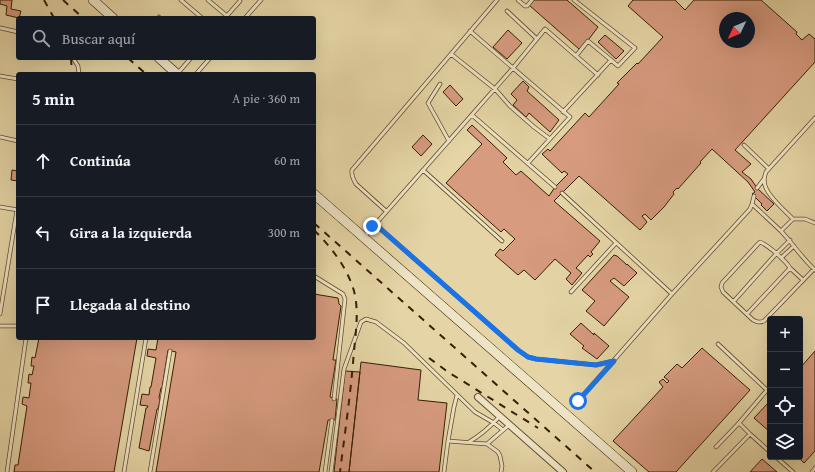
<!DOCTYPE html>
<html lang="es">
<head>
<meta charset="utf-8">
<style>
	:root { --surface:#171b24; --page:#242831; --text:#f1f3f6; --muted:#9ea1a6; --line:#363941 }
	body { margin:0; font-family:"Gentium Book Plus",serif; background:var(--page); color:var(--text) }
	.controls { position:absolute; right:12px; bottom:12px; display:grid; overflow:hidden; border-radius:4px; box-shadow:0 4px 16px #0002 }
	.controls button { width:36px; height:36px; display:grid; place-items:center; padding:0; border:0; border-bottom:1px solid var(--line); background:var(--surface); color:var(--text); font:20px sans-serif }
	.compass { position:absolute; left:719px; top:12px; width:36px; height:36px; border-radius:50%; background:var(--surface); box-shadow:0 4px 16px #0002; rotate:226deg }
	.stop { position:absolute; width:12px; height:12px; margin:-9px; border:3px solid #1a73e8; border-radius:50%; background:#fff }
	.stop.end { background:#1a73e8; border-color:#fff; box-shadow:0 1px 4px #0008 }
	.list { margin:0; padding:0; list-style:none }
	h2 { display:flex; justify-content:space-between; align-items:center; height:52px; margin:0; padding:0 16px; font-size:17px }
	h2 small { font-size:13px; font-weight:400; color:var(--muted) }
	.list li { display:grid; grid-template-columns:26px 1fr auto; gap:12px; align-items:center; box-sizing:border-box; height:72px; padding:0 16px; border-top:1px solid var(--line) }
	.list b { display:block; font-size:15px; white-space:nowrap }
	.list em { font-size:13px; font-style:normal; color:var(--muted) }
	.icon { flex:none; width:22px; height:22px; fill:none; stroke:currentColor; stroke-width:2; stroke-linecap:round; stroke-linejoin:round }
	.map { position:relative; flex:none; width:815px; height:472px; overflow:hidden }
	.search { position:absolute; background:var(--surface); box-shadow:0 4px 16px #0002; left:16px; top:16px; width:300px; height:44px; display:flex; align-items:center; gap:10px; box-sizing:border-box; padding:0 14px; border-radius:4px; color:var(--muted); font-size:15px }
	.panel { position:absolute; background:var(--surface); box-shadow:0 4px 16px #0002; left:16px; top:72px; width:300px; height:268px; border-radius:4px }
	.map>svg:first-child { display:block }
	.building { fill:#d79b80; stroke:#361d03; fill-rule:evenodd }
	.lines { fill:none; stroke-linecap:round; stroke-linejoin:round }
	.lane-casing { stroke:#624b2c; stroke-width:4.5 }
	.street-casing { stroke:#624b2c; stroke-width:8 }
	.secondary-casing { stroke:#361d03; stroke-width:10 }
	.lane { stroke:#eee4c5; stroke-width:3 }
	.street { stroke:#eee4c5; stroke-width:6 }
	.secondary { stroke:#eee4c5; stroke-width:9 }
	.rail { stroke:#361d03; stroke-width:2; stroke-dasharray:7 7; stroke-linecap:butt }
	.route { stroke:#1a73e8; stroke-width:5 }
</style>
</head>
<body>
<div class="map">
<svg width="815" height="472" viewBox="0 0 815 472">
	<rect width="100%" height="100%" fill="#e5d5a6"/>
	<filter id="stains"><feTurbulence type="fractalNoise" baseFrequency=".005" numOctaves="4"/><feColorMatrix values="0 0 0 0 .2 0 0 0 0 .09 0 0 0 0 .02 0 0 0 .5 -.17"/></filter>
	<radialGradient id="worn" r=".72"><stop offset=".6" stop-color="#630" stop-opacity="0"/><stop offset="1" stop-color="#630" stop-opacity=".3"/></radialGradient>
	<path class="building" d="M0,0H12L11,9L21,11L19,18L6,15L7,6L0,4Z
		M534,0H567L598,27L589,39L579,49L529,5Z
		M633,0H675L685,10L694,0H761L797,32L796,34L802,40L809,34L815,39V62L735,150L751,164L742,172L751,179L757,188L774,204L767,211L761,205L762,204L752,194L755,192L748,182L712,149L700,162L701,163L678,189L677,188L673,192L674,194L664,207L651,220L645,214L642,216L647,222L640,230L579,176L554,201L600,241L591,252L593,254L590,257L588,255L576,268L582,273L572,285L566,279L571,273L555,259L535,280L524,270L518,275L495,255L500,249L503,251L515,239L504,229L501,232L446,183L482,144L467,130L472,125L507,158L503,162L516,175L521,171L549,196L555,187L568,174L564,171L562,173L542,154L548,149L550,151L585,113L589,117L619,84L617,83L637,63L638,64L663,37L628,6ZM725,18H749V42H725Z
		M508,30L522,43L507,59L493,47Z
		M605,35L624,51L616,59L598,42Z
		M523,81L529,87L527,91L559,120L550,132L529,113L526,117L513,105L517,100L511,94Z
		M450,85L463,99L456,106L443,92Z
		M423,135L432,144L421,156L412,147Z
		M12,170L18,171V181L11,180Z
		M614,255L617,256L627,265V264L637,273L624,286L614,278L610,281L629,297L604,326L586,311L595,301L582,290Z
		M314,294L338,298L339,304L341,306L333,360H336L330,397L337,399L335,420H328L319,472H156L176,352L168,350L162,388H161L159,398L160,400L158,409H157L149,451L139,448L146,408H147L148,406L140,405L142,394L149,395L150,387H151L156,358L147,356L148,349L156,350L158,338H314Z
		M581,323L594,335V333L609,346L597,359L582,348L584,346L570,334Z
		M39,338H137L114,472H14L15,465H18L27,406L22,404L23,397L29,398L31,383H28L29,374L32,375L34,366H31L32,357L35,358Z
		M702,348L750,390L676,472H649L613,441L663,387L659,382L663,379L667,383L669,381L664,377L677,364L682,368Z
		M815,351V451L804,463L798,457H800V368Z
		M361,362L421,370L418,400L447,403L439,472H349Z
		M345,371L360,372L349,472H334Z
		M770,401V432L754,418Z
		M762,459L777,472H750Z"/>
	<g class="lines">
		<g class="lane-casing">
			<path id="lane" d="M181,0L202,18
				M208,0L227,16
				M518,0L525,6H527L532,0
				M507,11L537,39
				M159,17L160,18
				M225,18L240,1
				M245,18L261,0
				M1,28L18,32
				M470,31L570,117L528,163
				M451,54L495,89L510,106L534,127L550,139
				M576,56L588,41L611,60
				M73,58L78,66L79,74
				M178,73L191,58
				M196,74L210,58
				M0,76L18,79
				M440,84L428,103L449,141
				M563,112L611,60L618,66L635,48L574,0
				M472,115L555,187
				M0,137L18,141
				M744,145L769,169
				M423,170L502,241
				M757,188L764,179
				M562,193L672,294
				M752,204L754,196
				M0,207L18,210
				M386,211L356,184C353,179 351,175 352,170L497,0
				M793,219C785,211 770,198 766,188C763,182 764,177 766,172L815,118
				M815,223L805,219H793L781,231C793,244 802,258 815,270
				M375,224L518,350L528,357L536,359L596,365L613,361
				M365,236L513,68L545,29L598,75
				M781,258L794,246
				M790,268L803,280
				M314,276L343,294L345,299L334,399
				M571,292L616,243
				M734,301L776,254L790,240
				M0,314L17,210
				M747,314L790,268C786,261 768,245 760,242L758,244L722,283L721,287L723,292L753,320C757,322 759,323 764,321L814,269
				M0,326H18
				M718,344L767,390L739,423L750,434
				M457,395L454,407L448,441L487,444L498,452L500,456L502,466L501,472
				M578,401L672,294L750,209L752,204L781,231
				M469,442C481,435 491,426 500,416
				M487,444L509,425
				M716,447L739,423
				M776,457L793,472
				M7,472L26,338
				M124,472L146,338
				M150,472L170,351
				M325,472L332,420
				M331,472L344,369L361,322L366,319L376,322L404,343L475,412L494,423L503,430
				M444,472L448,441
				M713,472L750,434L770,452
				M812,472L815,468"/>
		</g>
		<g class="street-casing">
			<path id="street" d="M478,397L563,472"/>
		</g>
		<g class="secondary-casing">
			<path id="secondary" d="M93,0L113,18
				M159,58L177,74
				M314,194L632,472"/>
		</g>
		<use href="#lane" class="lane"/>
		<use href="#street" class="street"/>
		<use href="#secondary" class="secondary"/>
		<path class="rail" d="M44,0L54,18
			M63,0L83,18
			M71,58L72,74
			M128,58L146,74
			M314,223L595,472
			M314,230C331,247 347,267 354,291C359,311 356,330 354,351C351,391 345,432 340,472
			M429,358L448,372L538,428"/>
	</g>
	<g class="lines">
		<path class="route" d="M372,226L375,224L518,350L528,357L536,359L596,365L614,361L578,401"/>
	</g>
	<rect width="100%" height="100%" filter="url(#stains)"/>
	<rect width="100%" height="100%" fill="url(#worn)"/>
</svg>
<div class="controls">
<button>+</button>
<button>−</button>
<button><svg class="icon" aria-label="locate" viewBox="0 0 24 24"><circle cx="12" cy="12" r="6"/><path d="M12 2v4M12 18v4M2 12h4M18 12h4"/></svg></button>
<button><svg class="icon" aria-label="layers" viewBox="0 0 24 24"><path d="M12 4l9 5-9 5-9-5zM3 14l9 5 9-5"/></svg></button>
</div>
<svg class="compass" viewBox="-18 -18 36 36"><path d="M0-13l5 13h-10z" fill="#e53935"/><path d="M0 13l5-13h-10z" fill="#9ea1a6"/></svg>
<div class="stop" style="left:578px;top:401px"></div>
<div class="stop end" style="left:372px;top:226px"></div>
<div class="search"><svg class="icon" aria-label="search" viewBox="0 0 24 24"><circle cx="10" cy="10" r="6"/><path d="M15 15l6 6"/></svg>Buscar aquí</div>
<section class="panel">
<h2>5 min<small>A pie · 360 m</small></h2>
<ul class="list">
<li><svg class="icon" aria-label="ahead" viewBox="0 0 24 24"><path d="M12 20V5M6 11l6-6 6 6"/></svg><div><b>Continúa</b></div><em>60 m</em></li>
<li><svg class="icon" aria-label="left" viewBox="0 0 24 24"><path d="M17 20v-9H6M10 6l-5 5 5 5"/></svg><div><b>Gira a la izquierda</b></div><em>300 m</em></li>
<li><svg class="icon" aria-label="arrive" viewBox="0 0 24 24"><path d="M6 21V4h12l-3 4 3 4H6"/></svg><div><b>Llegada al destino</b></div></li>
</ul>
</section>
</div>
</body>
</html>
